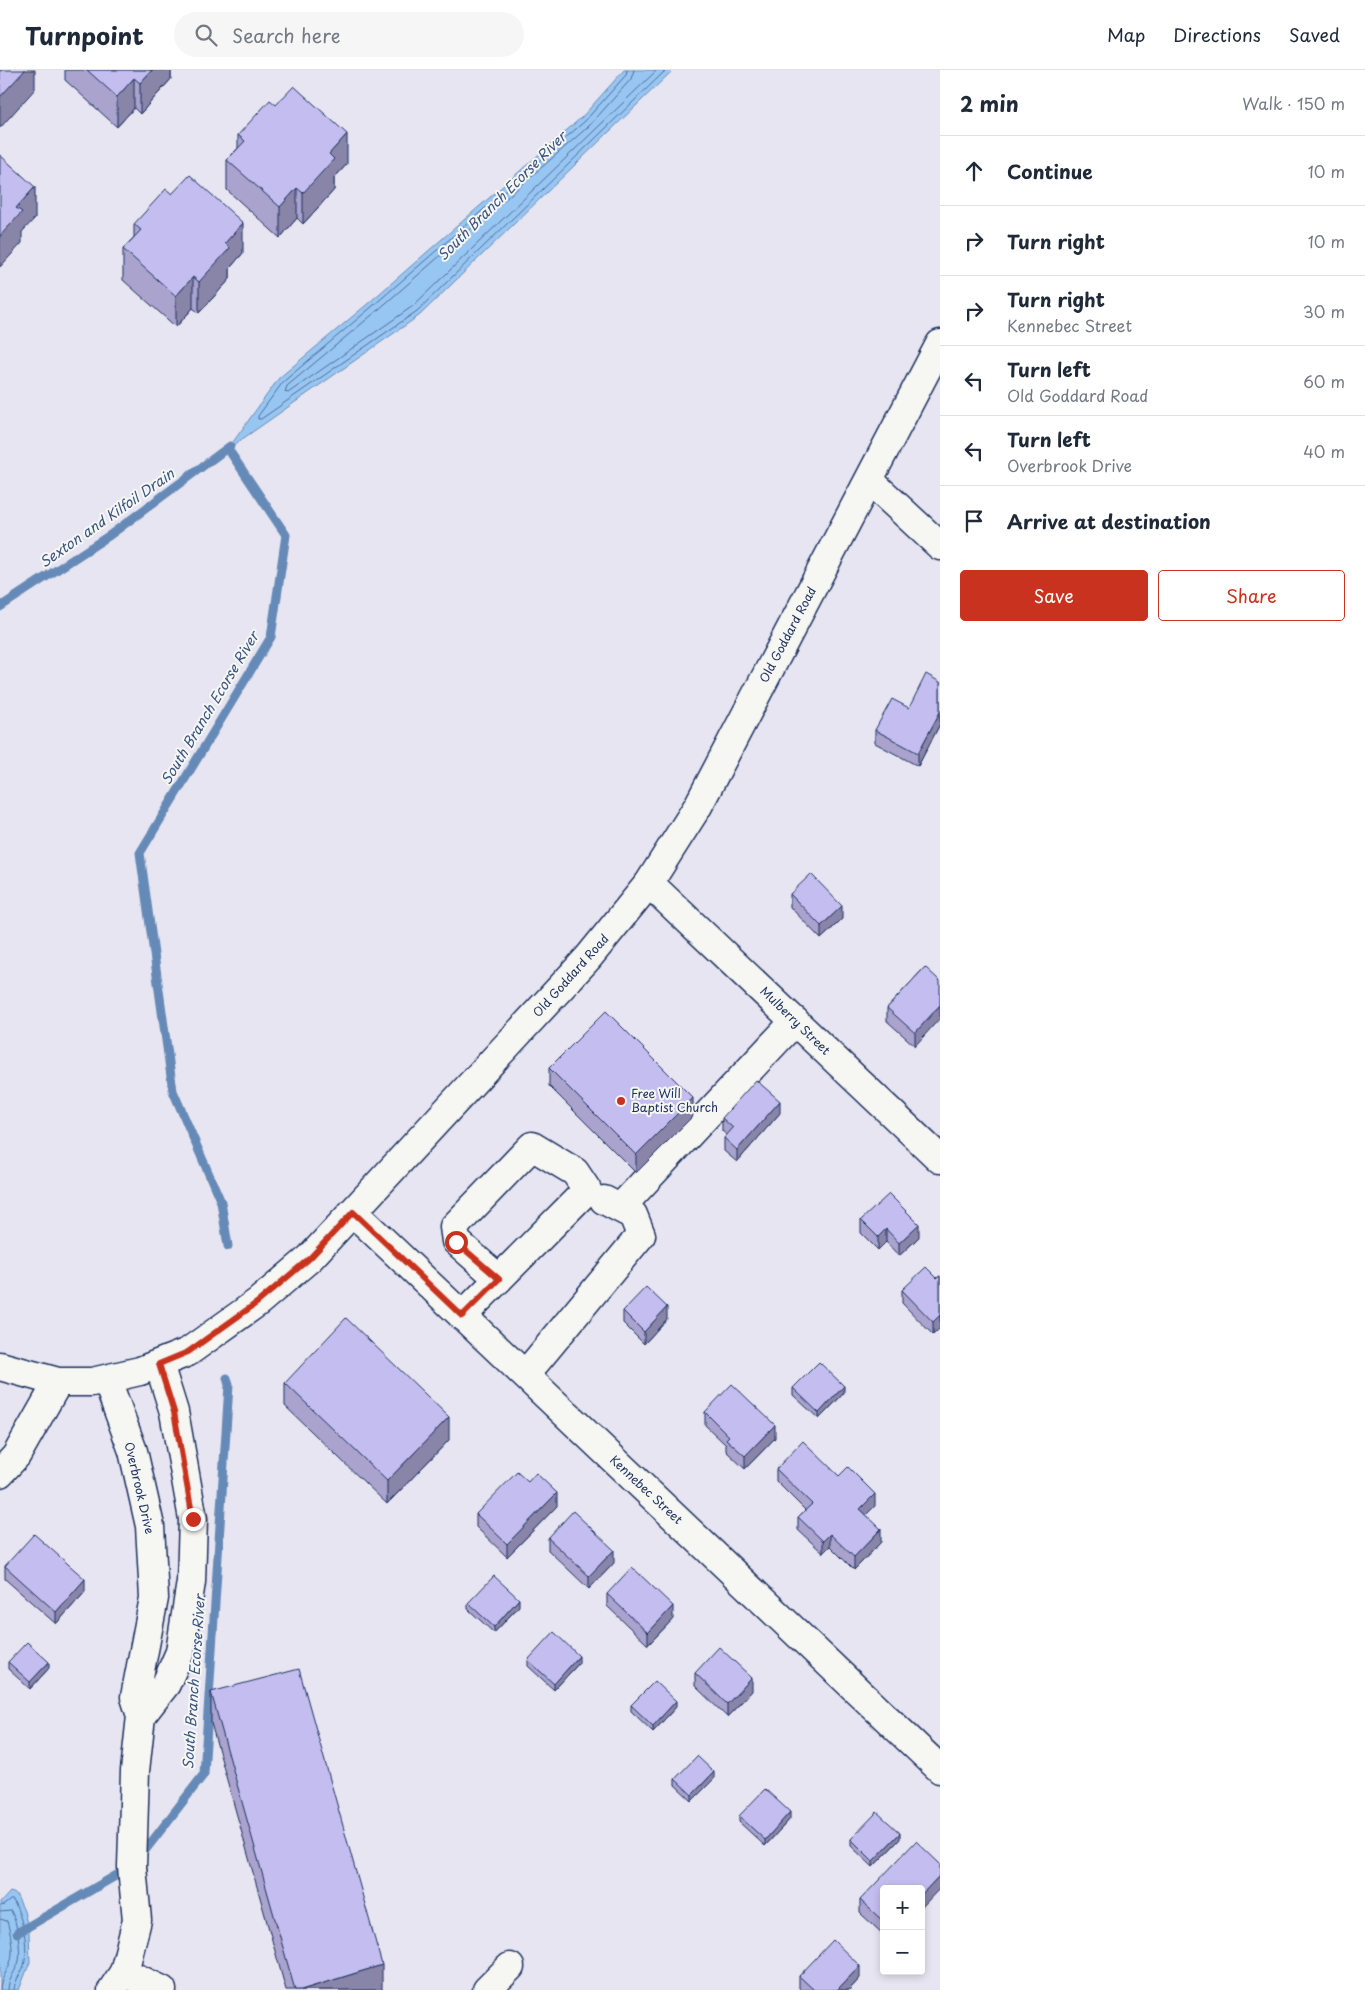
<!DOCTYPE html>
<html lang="en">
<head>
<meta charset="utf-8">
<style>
	:root { --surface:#fff; --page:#f6f6f7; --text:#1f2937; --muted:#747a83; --line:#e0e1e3; --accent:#c8321e }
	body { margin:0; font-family:"Playpen Sans",sans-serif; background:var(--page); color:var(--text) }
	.controls { position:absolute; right:15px; bottom:15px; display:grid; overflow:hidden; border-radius:5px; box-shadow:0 2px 8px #0003 }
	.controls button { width:45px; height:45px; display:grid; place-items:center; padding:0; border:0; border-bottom:1px solid var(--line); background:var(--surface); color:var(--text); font:25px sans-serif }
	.stop { position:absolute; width:15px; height:15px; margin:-11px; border:4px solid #c8321e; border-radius:50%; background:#fff }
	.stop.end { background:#c8321e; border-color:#fff; box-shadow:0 1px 5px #0008 }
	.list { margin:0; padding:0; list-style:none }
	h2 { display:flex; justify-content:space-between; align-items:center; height:65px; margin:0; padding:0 20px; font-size:21px }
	h2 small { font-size:16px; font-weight:400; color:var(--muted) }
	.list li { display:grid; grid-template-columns:32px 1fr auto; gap:15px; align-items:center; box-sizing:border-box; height:70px; padding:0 20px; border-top:1px solid var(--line) }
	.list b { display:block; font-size:19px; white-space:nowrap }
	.list p { margin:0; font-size:16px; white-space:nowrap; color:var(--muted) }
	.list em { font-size:16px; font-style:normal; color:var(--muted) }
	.actions { display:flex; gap:10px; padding:15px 20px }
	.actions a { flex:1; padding:11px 0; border:1px solid var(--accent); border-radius:5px; text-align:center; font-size:18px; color:var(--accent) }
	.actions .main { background:var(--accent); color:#fff }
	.icon { flex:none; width:28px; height:28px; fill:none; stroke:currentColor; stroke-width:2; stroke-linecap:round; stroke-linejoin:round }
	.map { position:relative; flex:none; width:940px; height:1920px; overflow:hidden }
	header { display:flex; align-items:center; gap:30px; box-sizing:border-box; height:70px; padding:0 25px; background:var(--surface); border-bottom:1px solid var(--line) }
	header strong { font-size:24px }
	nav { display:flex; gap:28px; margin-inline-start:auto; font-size:18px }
	.search { width:350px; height:45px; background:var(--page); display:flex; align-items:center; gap:12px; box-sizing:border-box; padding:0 18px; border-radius:28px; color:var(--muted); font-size:19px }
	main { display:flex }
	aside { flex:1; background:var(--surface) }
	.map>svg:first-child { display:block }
	.water { fill:#98c6f2; stroke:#668ab7 }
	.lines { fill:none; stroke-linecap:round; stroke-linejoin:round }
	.shore { stroke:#4d6b99; stroke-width:1 }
	.stream { stroke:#668ab7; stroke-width:9 }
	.minor-casing { stroke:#1b2f5e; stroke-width:31 }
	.minor { stroke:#f6f6f2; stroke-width:28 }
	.wall { fill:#a9a3ce; stroke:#1b2f5e }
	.shaded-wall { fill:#8985a8; stroke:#1b2f5e }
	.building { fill:#c4bef0; stroke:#1b2f5e }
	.route { stroke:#c8321e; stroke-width:6 }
	.poi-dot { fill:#c8321e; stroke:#f6f6f2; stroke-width:2 }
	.labels { text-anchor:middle; stroke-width:4; stroke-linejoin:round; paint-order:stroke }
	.street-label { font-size:12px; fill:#1b2f5e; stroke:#f6f6f2 }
	.poi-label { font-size:12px; fill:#1b2f5e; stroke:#f6f6f2; text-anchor:start }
	.water-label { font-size:14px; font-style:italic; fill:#3a5583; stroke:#f6f6f2 }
</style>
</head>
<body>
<header>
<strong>Turnpoint</strong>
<div class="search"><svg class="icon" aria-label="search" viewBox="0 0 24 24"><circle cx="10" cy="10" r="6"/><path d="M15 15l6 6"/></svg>Search here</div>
<nav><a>Map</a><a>Directions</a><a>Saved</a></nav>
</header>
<main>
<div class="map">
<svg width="940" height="1920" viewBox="0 0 940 1920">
	<rect width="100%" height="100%" fill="#e7e5f1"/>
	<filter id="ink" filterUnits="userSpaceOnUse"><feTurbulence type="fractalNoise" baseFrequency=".02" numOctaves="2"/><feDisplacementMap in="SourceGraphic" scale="10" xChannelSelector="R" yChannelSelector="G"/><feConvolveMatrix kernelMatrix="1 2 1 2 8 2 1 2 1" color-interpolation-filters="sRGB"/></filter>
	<g filter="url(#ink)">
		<path class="water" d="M624,0H673L420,245L228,379L279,308L371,231L582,47Z
			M10,1822L16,1824L24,1841L29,1862L30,1892L19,1920H0V1833Z"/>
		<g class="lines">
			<path class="shore" d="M627,0L626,5L585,51L374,235L283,312L258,346V349H261L417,241L666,0
				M634,0L631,9L589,56L378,240L287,316L285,322L288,323L413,236L657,0
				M0,1836L4,1835L10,1830H13C22,1847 28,1871 25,1891C24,1901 14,1910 14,1920
				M0,1842L11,1841C17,1851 21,1879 19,1891C16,1901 8,1909 8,1920
				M0,1849L7,1851C10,1862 14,1879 11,1890C8,1901 0,1909 0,1920"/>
			<path class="stream" d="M228,379L286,465L271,567L140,783L173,1021L221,1132L228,1176
				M0,537L110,465L230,376
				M140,1787L204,1704L229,1315L227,1308
				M17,1863L129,1798"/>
			<g class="minor-casing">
				<path id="minor" d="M869,410L940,476
					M649,813L940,1089
					M620,1138L795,951
					M353,1142L940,1699
					M462,1246L587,1120L575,1102L532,1076L454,1157L456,1171L499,1209
					M0,1296L58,1312H92L140,1301L188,1282L258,1232L310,1188L588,888L649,813L698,736L940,274
					M525,1305L641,1165L633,1145L604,1130
					M107,1310L133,1381L150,1456L154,1528L135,1627L141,1646L135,1701L132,1797L137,1850L124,1902L112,1920
					M0,1403L16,1386L58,1312
					M141,1646L166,1614L180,1582L191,1512L193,1449L174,1342L159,1294
					M124,1902L162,1920
					M487,1920L510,1897"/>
			</g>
			<use href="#minor" class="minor"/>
		</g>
		<path class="wall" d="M65,0H171V9L140,44L134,38L117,57L65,10Z
			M238,65L347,94L334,108V120L303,154L297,148L280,168L227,120V90L238,78Z
			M134,154L243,183L230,198V209L199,243L193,238L176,257L123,210V179L134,167Z
			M940,612V654L918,696L875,673V660L909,638Z
			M790,824L842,849L821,869L790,837Z
			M925,897L915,976L887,951V938Z
			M549,998L693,1046L636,1103L549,1016Z
			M780,1043L737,1092L724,1081V1068L727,1065L722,1061V1048Z
			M861,1150L919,1167L899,1186L886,1172L878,1180L861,1163Z
			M940,1206V1258L933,1265L902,1233V1220L937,1208Z
			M623,1241L667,1249L644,1274L623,1253Z
			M285,1313L449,1370L387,1434L285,1336Z
			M793,1318L844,1323L819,1349L793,1325Z
			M705,1342L775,1368L745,1399L726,1381V1375L705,1355Z
			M776,1399L839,1406L875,1436L866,1445L881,1472L854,1500L830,1476L823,1483L798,1460V1447L805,1440L776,1411Z
			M557,1436L507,1487L476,1457V1444Z
			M548,1468L614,1493L589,1519L548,1480Z
			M5,1496L85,1522L56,1554L5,1509Z
			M607,1524L673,1549L648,1575L607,1536Z
			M468,1533L519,1536L494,1563L468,1539Z
			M528,1590L579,1593L554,1620L528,1596Z
			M8,1592L49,1598L30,1619L8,1599Z
			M695,1603L752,1621L727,1647L695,1616Z
			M211,1622L382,1920H286L211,1653Z
			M631,1635L676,1637L653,1662L631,1641Z
			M675,1709H714L692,1731L675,1715Z
			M739,1746L790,1749L765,1776L739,1752Z
			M851,1769H900L873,1797L851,1776Z
			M884,1819V1865L860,1843V1830Z
			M799,1906L860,1908L849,1920H801L799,1918Z"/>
		<path class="shaded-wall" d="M23,0H35V19L0,58V27Z
			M152,0H171V9L140,44V13Z
			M134,8V38L117,57V27Z
			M347,64V94L334,108V120L303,154V123L329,84Z
			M35,117V148L22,162V173L0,197V166L16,138Z
			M297,118V148L280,168V137Z
			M243,153V183L230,198V209L199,243V212L225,173Z
			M193,207V238L176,257V226Z
			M940,642V654L918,696V683Z
			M842,836V849L821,869V856Z
			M940,935V948L915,976V963Z
			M693,1028V1046L636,1103V1085Z
			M780,1031V1043L737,1092V1080Z
			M919,1154V1167L899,1186V1173Z
			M886,1159V1172L878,1180V1167Z
			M667,1237V1249L644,1274V1262Z
			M940,1245V1258L933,1265V1252Z
			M844,1316V1323L819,1349V1343Z
			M449,1347V1370L387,1434V1411Z
			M775,1355V1368L745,1399V1386Z
			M557,1423V1436L507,1487V1474Z
			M875,1424V1436L860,1451V1439Z
			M881,1459V1472L854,1500V1487Z
			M830,1464V1476L823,1483V1471Z
			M614,1480V1493L589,1519V1506Z
			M85,1509V1522L56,1554V1542Z
			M519,1529V1536L494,1563V1557Z
			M673,1536V1549L648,1575V1563Z
			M579,1586V1593L554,1620V1614Z
			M49,1592V1598L30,1619V1612Z
			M752,1608V1621L727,1647V1634Z
			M676,1631V1637L653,1662V1656Z
			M714,1702V1709L692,1731V1725Z
			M790,1742V1749L765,1776V1770Z
			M900,1763V1769L873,1797V1791Z
			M940,1805V1818L921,1838V1825Z
			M382,1895V1920H301Z
			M860,1896V1908L849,1920H837Z"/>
		<path class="building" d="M0,0H25L0,27Z
			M87,0H152L140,13L134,8L117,27Z
			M294,16L347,64L329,84L334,89L303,123L297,118L280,137L227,90L245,71L238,65L270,30L276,35Z
			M0,85L35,117L16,138L22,142L0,166Z
			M190,105L243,153L225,173L230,178L199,212L193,207L176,226L123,179L141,160L134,154L166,119L172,124Z
			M926,604L940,612V642L918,683L875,660L892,629L909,638Z
			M811,804L842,836L821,856L790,824Z
			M925,897L940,911V935L915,963L887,938Z
			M606,941L693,1028L636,1085L549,998Z
			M756,1010L780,1031L737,1080L724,1068L733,1058L722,1048Z
			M889,1124L919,1154L899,1173L886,1159L878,1167L861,1150Z
			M926,1197L937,1208L940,1206V1245L933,1252L902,1220Z
			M646,1217L667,1237L644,1262L623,1241Z
			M346,1248L449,1347L387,1411L285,1313Z
			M819,1292L844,1316L819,1343L793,1318Z
			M732,1314L775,1355L745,1386L726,1369L729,1366L705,1342Z
			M803,1371L839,1406L848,1397L875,1424L860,1439L881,1459L854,1487L830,1464L823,1471L798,1447L812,1434L776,1399Z
			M517,1402L528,1412L536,1403L557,1423L507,1474L476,1444Z
			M573,1441L614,1480L589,1506L548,1468Z
			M34,1464L85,1509L56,1542L5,1496Z
			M632,1497L673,1536L648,1563L607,1524Z
			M494,1506L519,1529L494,1557L468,1533Z
			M554,1562L579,1586L554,1614L528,1590Z
			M27,1572L49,1592L30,1612L8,1592Z
			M719,1577L752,1608L727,1634L695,1603Z
			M299,1599L382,1895L301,1920H295L211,1622Z
			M655,1611L676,1631L653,1656L631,1635Z
			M697,1686L714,1702L692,1725L675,1709Z
			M765,1719L790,1742L765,1770L739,1746Z
			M877,1742L900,1763L873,1791L851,1769Z
			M916,1771L940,1794V1805L921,1825V1819H884V1852L860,1830Z
			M833,1870L860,1896L837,1920H814L799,1906Z"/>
	</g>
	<g class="lines" filter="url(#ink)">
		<path class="route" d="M193,1449L174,1342L159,1294L188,1282L258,1232L310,1188L353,1142L462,1246L499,1209L456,1172"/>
	</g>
	<circle class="poi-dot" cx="621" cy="1031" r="5"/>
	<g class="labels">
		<g class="street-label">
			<text transform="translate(788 565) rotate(-62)" y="4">Old Goddard Road</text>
			<text transform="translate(571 906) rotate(-48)" y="4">Old Goddard Road</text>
			<text transform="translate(795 951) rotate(44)" y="4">Mulberry Street</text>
			<text transform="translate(139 1418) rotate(77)" y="4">Overbrook Drive</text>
			<text transform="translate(646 1420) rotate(43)" y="4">Kennebec Street</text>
		</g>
		<g class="poi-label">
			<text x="631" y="1028">Free Will<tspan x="631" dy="14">Baptist Church</tspan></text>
		</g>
		<g class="water-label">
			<text transform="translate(502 126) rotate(-45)" y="5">South Branch Ecorse River</text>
			<text transform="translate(107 448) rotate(-35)" y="5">Sexton and Kilfoil Drain</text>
			<text transform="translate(210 638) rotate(-59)" y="5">South Branch Ecorse River</text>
			<text transform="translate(194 1612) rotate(-86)" y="5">South Branch Ecorse River</text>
		</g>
	</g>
</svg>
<div class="controls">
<button>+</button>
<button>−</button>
</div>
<div class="stop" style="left:456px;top:1172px"></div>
<div class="stop end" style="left:193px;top:1449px"></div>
</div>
<aside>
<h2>2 min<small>Walk · 150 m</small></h2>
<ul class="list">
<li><svg class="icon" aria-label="ahead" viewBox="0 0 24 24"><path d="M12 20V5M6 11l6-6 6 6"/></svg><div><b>Continue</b></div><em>10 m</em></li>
<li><svg class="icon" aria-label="right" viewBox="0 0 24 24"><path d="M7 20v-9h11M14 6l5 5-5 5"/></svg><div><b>Turn right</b></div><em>10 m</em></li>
<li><svg class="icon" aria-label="right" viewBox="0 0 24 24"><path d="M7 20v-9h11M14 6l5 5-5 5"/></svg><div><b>Turn right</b><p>Kennebec Street</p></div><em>30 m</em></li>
<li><svg class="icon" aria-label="left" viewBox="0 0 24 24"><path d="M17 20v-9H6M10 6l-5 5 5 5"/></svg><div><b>Turn left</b><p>Old Goddard Road</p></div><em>60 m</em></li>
<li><svg class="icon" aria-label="left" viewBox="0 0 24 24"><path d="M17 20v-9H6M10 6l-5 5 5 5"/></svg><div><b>Turn left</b><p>Overbrook Drive</p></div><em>40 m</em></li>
<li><svg class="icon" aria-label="arrive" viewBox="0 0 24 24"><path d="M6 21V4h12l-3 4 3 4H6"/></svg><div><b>Arrive at destination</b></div></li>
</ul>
<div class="actions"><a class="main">Save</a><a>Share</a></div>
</aside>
</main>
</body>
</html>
